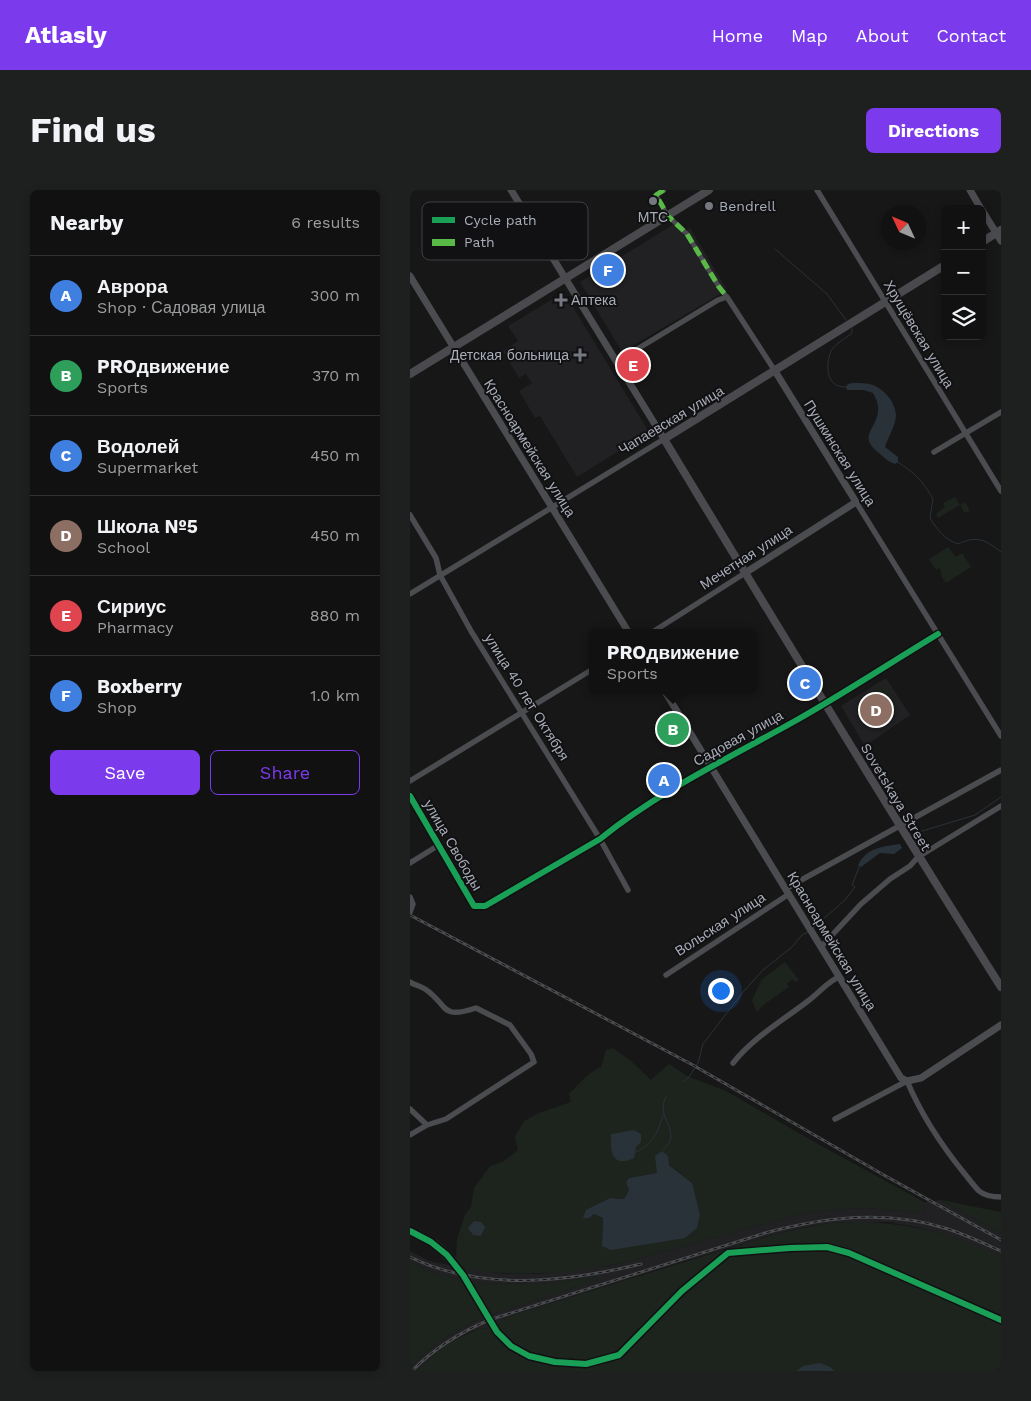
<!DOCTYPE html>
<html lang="en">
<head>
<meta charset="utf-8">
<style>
	:root { --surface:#111; --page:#1e1f1f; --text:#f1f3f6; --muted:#9c9d9f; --line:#303131; --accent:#7c3aed }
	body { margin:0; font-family:"Work Sans",sans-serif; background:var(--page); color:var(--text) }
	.controls { position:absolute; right:15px; top:15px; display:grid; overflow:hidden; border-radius:8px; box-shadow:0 2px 8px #0003 }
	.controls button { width:45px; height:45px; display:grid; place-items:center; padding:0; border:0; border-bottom:1px solid var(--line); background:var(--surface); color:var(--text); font:25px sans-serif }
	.compass { position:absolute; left:471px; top:15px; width:45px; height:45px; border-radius:50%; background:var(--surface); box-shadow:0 2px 8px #0003; rotate:314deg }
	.you { position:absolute; left:310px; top:800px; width:18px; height:18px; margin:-12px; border:4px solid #fff; border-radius:50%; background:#1a73e8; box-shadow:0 0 0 8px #1a73e833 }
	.badge { display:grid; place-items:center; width:32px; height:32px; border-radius:50%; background:var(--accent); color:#fff; font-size:16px; font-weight:700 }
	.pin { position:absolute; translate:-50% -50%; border:2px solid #fff; box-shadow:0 1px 5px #0006 }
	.popup { position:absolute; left:179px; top:439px; width:168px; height:65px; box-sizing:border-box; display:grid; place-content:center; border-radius:8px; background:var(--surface); filter:drop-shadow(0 1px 4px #0005); font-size:16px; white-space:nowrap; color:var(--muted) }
	.popup b { font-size:19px; color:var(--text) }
	.popup::after { content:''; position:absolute; left:50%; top:100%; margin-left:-10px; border:10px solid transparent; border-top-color:var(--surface) }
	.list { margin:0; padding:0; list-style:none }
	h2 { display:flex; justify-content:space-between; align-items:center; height:65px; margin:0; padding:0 20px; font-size:21px }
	h2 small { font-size:16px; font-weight:400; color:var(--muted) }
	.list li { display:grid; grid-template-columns:32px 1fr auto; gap:15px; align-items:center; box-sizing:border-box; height:80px; padding:0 20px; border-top:1px solid var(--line) }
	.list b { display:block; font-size:19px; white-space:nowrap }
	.list p { margin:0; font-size:16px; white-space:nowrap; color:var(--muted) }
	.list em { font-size:16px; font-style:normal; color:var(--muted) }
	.actions { display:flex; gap:10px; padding:15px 20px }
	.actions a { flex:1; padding:11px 0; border:1px solid var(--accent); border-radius:8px; text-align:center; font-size:18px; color:var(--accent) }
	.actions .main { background:var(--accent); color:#fff }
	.icon { flex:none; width:28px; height:28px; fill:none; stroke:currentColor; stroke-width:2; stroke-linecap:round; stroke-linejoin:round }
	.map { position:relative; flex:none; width:591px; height:1181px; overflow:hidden; border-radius:8px }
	header { display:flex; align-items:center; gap:30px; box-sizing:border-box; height:70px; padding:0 25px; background:var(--accent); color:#fff }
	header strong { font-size:24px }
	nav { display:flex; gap:28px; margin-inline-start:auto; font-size:18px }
	.intro { display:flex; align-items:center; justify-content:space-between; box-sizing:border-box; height:120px; padding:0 30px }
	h1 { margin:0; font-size:35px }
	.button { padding:12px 22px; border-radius:8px; background:var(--accent); color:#fff; font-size:18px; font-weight:700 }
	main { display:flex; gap:30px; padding:0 30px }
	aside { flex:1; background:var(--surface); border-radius:8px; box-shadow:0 2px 8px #0003 }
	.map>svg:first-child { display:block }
	.built { fill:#212123 }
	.green { fill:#1d241e; fill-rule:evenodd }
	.water { fill:#2a3239 }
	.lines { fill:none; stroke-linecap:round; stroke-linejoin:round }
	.stream { stroke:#2a3239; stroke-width:1 }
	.pedestrian { stroke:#4b4c50; stroke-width:4.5 }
	.minor { stroke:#4b4c50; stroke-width:5.5 }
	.tertiary { stroke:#4b4c50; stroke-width:7 }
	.secondary { stroke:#4a4a4e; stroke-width:8 }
	.rail-casing { stroke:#4b4c4f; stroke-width:3 }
	.rail { stroke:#111113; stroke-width:1; stroke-dasharray:4; stroke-linecap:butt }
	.quiet { stroke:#58b947; stroke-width:5; stroke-dasharray:10 5; stroke-linecap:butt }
	.cycleway-casing { stroke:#111113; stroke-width:9 }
	.cycleway { stroke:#1a9f57; stroke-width:6 }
	.poi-dot { fill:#757880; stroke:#111113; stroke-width:2 }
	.labels { text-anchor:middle; stroke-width:4; stroke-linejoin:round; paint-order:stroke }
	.poi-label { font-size:14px; fill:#a8adb8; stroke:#111113; text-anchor:start }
	.street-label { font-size:14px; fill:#a8adb8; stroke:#111113 }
	.key { fill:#111113; stroke:#3e4045; stroke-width:1 }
	.key-label { font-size:14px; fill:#a8adb8 }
</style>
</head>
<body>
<header>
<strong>Atlasly</strong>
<nav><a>Home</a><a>Map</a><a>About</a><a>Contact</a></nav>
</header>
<div class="intro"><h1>Find us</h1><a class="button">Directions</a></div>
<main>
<aside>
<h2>Nearby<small>6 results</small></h2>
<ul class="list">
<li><span class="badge" style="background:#3f7fe0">A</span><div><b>Аврора</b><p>Shop · Садовая улица</p></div><em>300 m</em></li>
<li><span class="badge" style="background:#2e9e5b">B</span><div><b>PROдвижение</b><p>Sports</p></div><em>370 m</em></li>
<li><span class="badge" style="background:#3f7fe0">C</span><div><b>Водолей</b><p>Supermarket</p></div><em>450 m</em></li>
<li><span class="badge" style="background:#8d6e63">D</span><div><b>Школа №5</b><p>School</p></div><em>450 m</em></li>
<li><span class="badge" style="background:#e0444e">E</span><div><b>Сириус</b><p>Pharmacy</p></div><em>880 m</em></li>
<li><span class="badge" style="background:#3f7fe0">F</span><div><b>Boxberry</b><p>Shop</p></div><em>1.0 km</em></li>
</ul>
<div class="actions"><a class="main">Save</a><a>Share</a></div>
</aside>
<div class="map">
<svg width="591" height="1181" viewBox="0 0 591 1181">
	<rect width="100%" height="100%" fill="#171717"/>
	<path class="built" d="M266,33L275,41L280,38L317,100L212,162L170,92Z
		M151,104L157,113L160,112L239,242L167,287L130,226L125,228L109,201L122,193L116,184L109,188L93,161L108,151L98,136Z
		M476,488L500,525L455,556L431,516Z
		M530,1010L591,1043V1067L536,1045L506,1037L478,1032L420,1033L391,1038L369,1043L275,1071L106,1124L94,1129L89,1134L78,1139L71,1138L59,1142L40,1153L23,1166L7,1181H0V1178L17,1161L36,1147L70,1128L188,1090V1087L130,1094L53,1093L47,1089L17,1080L0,1072V1061L19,1071L58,1079L95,1084H129L197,1076L220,1071L387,1025L419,1020L457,1018L513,1023L514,1012Z"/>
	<path class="green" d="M545,307L550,315L555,312L560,321L555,323L550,315L528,328L526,324L535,317L533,313Z
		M538,357L546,367L552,363L561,377L536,393L530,384L532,383L529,378L526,380L519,369Z
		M472,494L475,496L487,515V519L478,524L475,523L462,502L463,500Z
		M375,772L389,790L385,792L383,789L377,794L379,797L352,816L347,823L342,810L352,789Z
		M203,858L220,870L241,890L259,874L279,887L316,901L406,953L514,1012L513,1023L457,1018L419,1020L387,1025L220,1071C171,1082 121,1087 70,1081C61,1079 49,1079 40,1075C36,1073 25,1060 20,1056L21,1052L27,1049L46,1067L47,1049L55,1025L61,1017L64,998L80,976L94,971L108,960L105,947L114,931L129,923L161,912L159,904C172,892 174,885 191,877L196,860ZM259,974L282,993L192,1056L193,1028L184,1024C193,1008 196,1007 214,1009L219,1000L216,992L219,988L247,983Z
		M530,1010L591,1022V1043Z
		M449,1032C500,1033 546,1044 591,1067V1181H7L23,1166L40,1152L71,1138L78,1139L89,1134L94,1129L106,1124L369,1043L420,1033Z
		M0,1072L17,1080L47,1089L53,1093L130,1094L188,1087L189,1090L70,1128L36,1147L17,1161L0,1178Z"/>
	<path class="water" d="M443,193C449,193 457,193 463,195C475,200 486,213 486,226C485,237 478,247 475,257L488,267V272L485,274C478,272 474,267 469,263C465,260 460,255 459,251C455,239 478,227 463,203L454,200H437L436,197L438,194Z
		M490,654L492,658L484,664L470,663L451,677L448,675C457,657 472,657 490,654Z
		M224,940L231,944V952L226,957L224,968C202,978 200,963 201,944Z
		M252,961L258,966L259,975L282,993L290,1025L287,1038L275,1048L201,1060L192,1056L193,1028L184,1024L179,1028H173L176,1020L200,1008L214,1009L219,1000L216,992L219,988L247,983L245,966Z
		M64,1031L71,1032L75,1037L71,1046L63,1045L58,1038Z
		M410,1173L420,1177L424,1181H386L393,1176Z"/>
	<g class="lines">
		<path class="stream" d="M365,59L417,104L436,130
			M436,197C416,198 415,175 421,161C425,154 436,148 442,143V139
			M486,271C505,283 512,290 523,309L520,328C526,339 536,350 548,354C567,345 576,350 591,362
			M503,649L509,642L565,625L591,607
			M403,738L435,710L445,697L442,695L450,675
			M274,891L279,887L288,873L293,854L333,802L353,780L382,757L392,745L398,742
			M252,961C254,958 259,954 260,951C265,935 246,925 256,907
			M226,962C243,954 248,942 253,925"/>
		<path class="pedestrian" d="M254,0L246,5L258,26L277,44L309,97L317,107"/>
		<path class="minor" d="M407,0L591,301
			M206,172L308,110L317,107L365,181
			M524,262L591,222
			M446,312L591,546
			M0,325L26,368L30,385L61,441L190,649L218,700
			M0,404L254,249
			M241,443L335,383
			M0,591L183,479
			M0,606L64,716H75L190,649C249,601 319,568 385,531C433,504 480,473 528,444
			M0,673L29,655
			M375,699L591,580
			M0,707L3,714L0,722
			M411,757L451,714L480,689L500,676L508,667L591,616
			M256,785L379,704
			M0,792C5,795 10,796 15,799C39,815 29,830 66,818L100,835L121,864L124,872L36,929L17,935L0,919
			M323,873C344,847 372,831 398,811C409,803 417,792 429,787
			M425,929L497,891C511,924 532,956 554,983C559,989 564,996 569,1001C575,1006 583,1007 591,1007
			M0,945L17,935
			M0,1041L21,1052L37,1065L53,1085L87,1142L101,1156L119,1166L145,1172L176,1174L209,1165L272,1101L318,1063L380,1058L417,1057L439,1063L591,1130"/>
		<path class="tertiary" d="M101,0L254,249
			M560,0L571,19
			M572,20L591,51
			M0,86L219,443
			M335,383L446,312L365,181
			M254,500L491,888L497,891L511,888L591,835"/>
		<path class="secondary" d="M572,52L591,40
			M535,75L254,249C365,432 476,616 591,797
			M0,184L299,0"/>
		<g class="rail-casing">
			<path id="rail" d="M0,725L281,874L472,984L591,1050
				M0,1067C72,1102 156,1092 231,1074
				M2,1181C24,1158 49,1143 79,1130L355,1043C415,1027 477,1019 538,1039C556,1045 573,1053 591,1061"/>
		</g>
		<use href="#rail" class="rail"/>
		<path class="quiet" d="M254,0L246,5L258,26L277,44L309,97L317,107"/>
		<g class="cycleway-casing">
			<path id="cycleway" d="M0,606L64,716H75L190,649C249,601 319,568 385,531C433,504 480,473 528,444
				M0,1041L21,1052L37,1065L53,1085L87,1142L101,1156L119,1166L145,1172L176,1174L209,1165L272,1101L318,1063L380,1058L417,1057L439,1063L591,1130"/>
		</g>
		<use href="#cycleway" class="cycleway"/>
	</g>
	<g class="poi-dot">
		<circle cx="243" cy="11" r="5"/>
		<circle cx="299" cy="16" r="5"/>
		<path d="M148.5 102.5h5v5h5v5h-5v5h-5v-5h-5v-5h5z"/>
		<path d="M167.5 157.5h5v5h5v5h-5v5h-5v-5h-5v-5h5z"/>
	</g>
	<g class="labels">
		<g class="poi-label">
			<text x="309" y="21">Bendrell</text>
			<text x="243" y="32" text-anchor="middle">МТС</text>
			<text x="161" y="115">Аптека</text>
			<text x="159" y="170" text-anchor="end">Детская больница</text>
		</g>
		<g class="street-label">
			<text transform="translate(509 144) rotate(59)" y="5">Хрущёвская улица</text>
			<text transform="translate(261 230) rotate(-31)" y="5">Чапаевская улица</text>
			<text transform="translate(120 258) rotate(58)" y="5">Красноармейская улица</text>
			<text transform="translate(430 263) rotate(58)" y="5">Пушкинская улица</text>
			<text transform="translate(336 367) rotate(-33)" y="5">Мечетная улица</text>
			<text transform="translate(117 507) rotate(58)" y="5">улица 40 лет Октября</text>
			<text transform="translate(328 548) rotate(-29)" y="5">Садовая улица</text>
			<text transform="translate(486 607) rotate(59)" y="5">Sovetskaya Street</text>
			<text transform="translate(43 655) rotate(60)" y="5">улица Свободы</text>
			<text transform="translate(310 734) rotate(-33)" y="5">Вольская улица</text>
			<text transform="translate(422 751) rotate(59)" y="5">Красноармейская улица</text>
		</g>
	</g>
	<rect x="12" y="12" width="166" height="58" rx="8" class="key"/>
	<rect x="22" y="27" width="23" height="6" fill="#1a9f57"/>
	<rect x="22" y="49" width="23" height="7" fill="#58b947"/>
	<g class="key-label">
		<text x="54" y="35">Cycle path</text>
		<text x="54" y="57">Path</text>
	</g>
</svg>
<div class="controls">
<button>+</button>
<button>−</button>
<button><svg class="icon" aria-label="layers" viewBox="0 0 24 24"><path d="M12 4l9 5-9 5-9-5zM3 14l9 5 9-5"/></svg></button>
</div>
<svg class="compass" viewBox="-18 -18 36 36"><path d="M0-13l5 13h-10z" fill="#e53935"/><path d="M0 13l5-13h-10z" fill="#9c9d9f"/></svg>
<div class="you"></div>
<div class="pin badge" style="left:254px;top:590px;background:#3f7fe0">A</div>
<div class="pin badge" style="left:263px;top:539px;background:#2e9e5b">B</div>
<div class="popup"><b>PROдвижение</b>Sports</div>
<div class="pin badge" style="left:395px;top:493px;background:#3f7fe0">C</div>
<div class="pin badge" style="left:466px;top:520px;background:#8d6e63">D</div>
<div class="pin badge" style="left:223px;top:175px;background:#e0444e">E</div>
<div class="pin badge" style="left:198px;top:80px;background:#3f7fe0">F</div>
</div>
</main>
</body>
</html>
